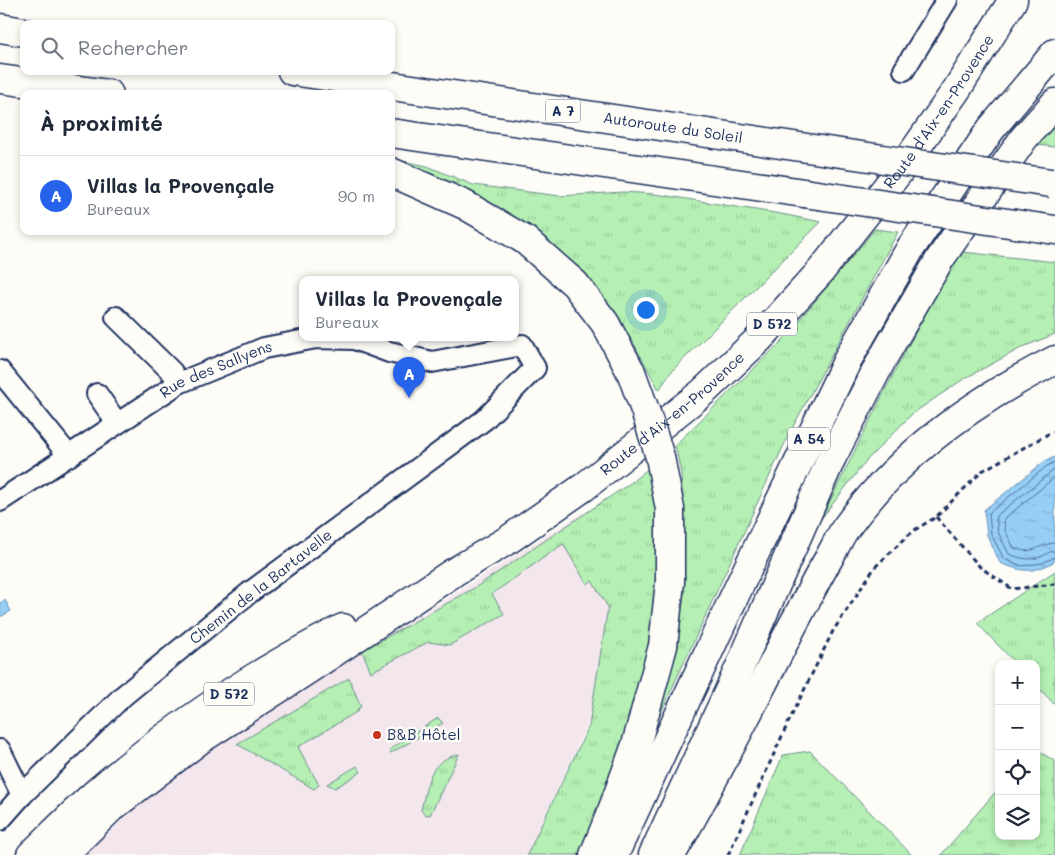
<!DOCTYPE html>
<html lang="fr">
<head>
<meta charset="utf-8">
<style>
	:root { --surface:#fff; --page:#f6f6f7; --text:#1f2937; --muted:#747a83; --line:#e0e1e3; --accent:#2563eb }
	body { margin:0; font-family:Mali,sans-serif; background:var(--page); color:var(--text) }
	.controls { position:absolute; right:15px; bottom:15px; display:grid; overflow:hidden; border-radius:10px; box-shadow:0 2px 8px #0003 }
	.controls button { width:45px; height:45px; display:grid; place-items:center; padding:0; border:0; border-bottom:1px solid var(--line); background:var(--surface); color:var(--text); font:25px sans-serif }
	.you { position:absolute; left:645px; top:309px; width:18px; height:18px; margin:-12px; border:4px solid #fff; border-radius:50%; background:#1a73e8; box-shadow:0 0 0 8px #1a73e833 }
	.badge { display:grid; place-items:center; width:32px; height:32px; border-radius:50%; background:var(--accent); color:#fff; font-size:16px; font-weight:700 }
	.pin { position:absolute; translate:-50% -41px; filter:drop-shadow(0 1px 2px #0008) }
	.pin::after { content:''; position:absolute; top:26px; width:18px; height:15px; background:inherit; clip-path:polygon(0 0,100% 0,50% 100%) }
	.popup { position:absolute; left:299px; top:276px; width:220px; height:65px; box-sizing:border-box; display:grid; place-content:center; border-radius:10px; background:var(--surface); filter:drop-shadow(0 1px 4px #0005); font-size:16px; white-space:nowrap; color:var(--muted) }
	.popup b { font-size:19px; color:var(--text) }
	.popup::after { content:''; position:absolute; left:50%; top:100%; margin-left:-10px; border:10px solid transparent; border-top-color:var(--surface) }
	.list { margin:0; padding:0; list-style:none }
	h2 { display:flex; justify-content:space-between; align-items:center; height:65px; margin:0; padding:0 20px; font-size:21px }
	h2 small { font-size:16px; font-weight:400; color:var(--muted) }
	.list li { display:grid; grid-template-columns:32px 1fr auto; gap:15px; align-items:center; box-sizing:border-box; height:80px; padding:0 20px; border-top:1px solid var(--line) }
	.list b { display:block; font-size:19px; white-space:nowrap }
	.list p { margin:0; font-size:16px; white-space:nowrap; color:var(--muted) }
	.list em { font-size:16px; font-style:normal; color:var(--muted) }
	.icon { flex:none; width:28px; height:28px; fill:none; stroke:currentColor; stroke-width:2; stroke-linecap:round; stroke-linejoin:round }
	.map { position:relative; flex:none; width:1055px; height:855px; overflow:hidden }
	.search { position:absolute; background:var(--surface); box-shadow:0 2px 8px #0003; left:20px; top:20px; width:375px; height:55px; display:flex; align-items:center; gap:12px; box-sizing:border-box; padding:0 18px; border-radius:10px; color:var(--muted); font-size:19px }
	.panel { position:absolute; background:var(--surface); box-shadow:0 2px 8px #0003; left:20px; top:90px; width:375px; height:145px; border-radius:10px }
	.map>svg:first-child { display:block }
	.built { fill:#f3e6ed }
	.grass { fill:url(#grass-tufts); stroke:#688f88 }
	.garden { fill:#b5efb3; stroke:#688f88 }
	.water { fill:url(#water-ripples); stroke:#658eb9 }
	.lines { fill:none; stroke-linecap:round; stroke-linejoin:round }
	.shore { stroke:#4c6f9a; stroke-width:1 }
	.street-casing { stroke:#1b2f5e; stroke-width:24 }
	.primary-casing { stroke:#1b2f5e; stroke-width:31 }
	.highway-casing { stroke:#1b2f5e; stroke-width:31 }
	.path { stroke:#1b2f5e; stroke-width:3; stroke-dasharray:5 4; stroke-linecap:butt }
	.street { stroke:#fdfcf7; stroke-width:20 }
	.primary { stroke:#fdfcf7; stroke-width:28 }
	.highway { stroke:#fdfcf7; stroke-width:28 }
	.highway-bridge-casing { stroke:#1b2f5e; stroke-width:31; stroke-linecap:butt }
	.highway-bridge { stroke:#fdfcf7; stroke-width:28 }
	.poi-dot { fill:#c8321e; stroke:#fdfcf7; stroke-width:2 }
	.labels { text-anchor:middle; stroke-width:5; stroke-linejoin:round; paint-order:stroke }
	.shield { fill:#fdfcf7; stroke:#5f6c8c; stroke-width:1 }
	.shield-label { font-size:14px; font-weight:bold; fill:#1b2f5e }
	.street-label { font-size:15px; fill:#1b2f5e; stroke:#fdfcf7 }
	.poi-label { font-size:15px; fill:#1b2f5e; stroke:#fdfcf7; text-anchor:start }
</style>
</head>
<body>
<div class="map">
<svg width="1055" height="855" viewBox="0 0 1055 855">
	<defs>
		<pattern id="grass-tufts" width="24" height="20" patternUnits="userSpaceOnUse" patternTransform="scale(1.25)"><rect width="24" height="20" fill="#b5efb3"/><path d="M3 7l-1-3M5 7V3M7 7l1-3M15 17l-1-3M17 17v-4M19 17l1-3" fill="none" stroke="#9bcd9c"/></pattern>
		<pattern id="water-ripples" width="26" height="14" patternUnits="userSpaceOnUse" patternTransform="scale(1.25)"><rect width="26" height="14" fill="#96cef5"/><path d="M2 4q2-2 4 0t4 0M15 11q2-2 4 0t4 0" fill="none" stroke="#81b1d4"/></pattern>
	</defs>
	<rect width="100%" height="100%" fill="#fdfcf7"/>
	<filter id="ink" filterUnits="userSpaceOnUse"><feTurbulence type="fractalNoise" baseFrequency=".02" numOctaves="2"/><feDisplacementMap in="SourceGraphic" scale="10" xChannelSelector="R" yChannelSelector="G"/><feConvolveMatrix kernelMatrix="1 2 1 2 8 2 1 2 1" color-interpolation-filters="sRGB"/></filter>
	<g filter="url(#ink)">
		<path class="built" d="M582,513L592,526L640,612L527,855H84L166,781L226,732L438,604Z"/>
		<path class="grass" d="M1055,125V147L1037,145Z
			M403,161L427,166L473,185L560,196L623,192L655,194L781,214L821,222L671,372L659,390L633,342L607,305L543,240L505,212L484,200L401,166Z
			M875,229L898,232L789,434L659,717L657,718L684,593V532L681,473L675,445L782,341Z
			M962,252L1055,262V334L1023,347L962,380L912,414L866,461L821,519C866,429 909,337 962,252Z
			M654,464L664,557L644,689L583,855H527L589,726L608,607L592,581L587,584L563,544L492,594L504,614L450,645L428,642L371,672L362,651L476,587L629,484Z
			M1055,571V705L1036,685V664H1016L977,623Z
			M349,678L361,707L357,709L358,711L298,747L319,785L314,789L237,744Z
			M1036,750L1055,761V855H941L999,788V836H1036Z
			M810,751L912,855H740L783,755Z
			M459,754L430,815L424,814L421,810C428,783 428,761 459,754Z"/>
		<path class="garden" d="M438,718L443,723L391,753L389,750Z
			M357,766L361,772L335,788L327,784Z"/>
		<path class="water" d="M1055,457V561C1033,574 1023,572 1000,563L987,535L984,510L1045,461Z
			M5,600L11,611L0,617V603Z"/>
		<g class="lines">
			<path class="shore" d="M1055,462L1047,466L989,513L991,534L1004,559L1022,566L1042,563L1055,557
				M1055,469L996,516L998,532L1009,554C1019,558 1029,561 1040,557C1046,555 1049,551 1055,551
				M1055,477L1004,519L1005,530L1014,548C1033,556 1038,544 1055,543"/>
			<g class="street-casing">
				<g id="street">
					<path d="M904,70L947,0"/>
					<path d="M116,317L172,372L179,383"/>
					<path d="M0,371L69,456"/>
					<path d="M97,394L117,423"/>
					<path id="s1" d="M0,501L179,383L264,348L316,338L354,339L389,352L432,362L522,345L535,368L484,420L249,593L123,696L22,795L0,820"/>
					<path d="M0,750L22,795"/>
				</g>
			</g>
			<g class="primary-casing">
				<g id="primary">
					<path d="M31,855C53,834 74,812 97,792C172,727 255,673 343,628"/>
					<path id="s2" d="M63,855L111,808L201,739L312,667L454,572L508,540L584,487L703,392L759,339L820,272L905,164L957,89L1013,0"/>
				</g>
			</g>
			<g class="highway-casing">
				<g id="highway">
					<path d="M0,28L24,32"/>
					<path id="s3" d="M292,71L834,152"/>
					<path d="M0,79L109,94"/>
					<path d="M391,133L804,193"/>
					<path d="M391,172L465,205L525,240L575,284L605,323L631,372"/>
					<path d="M1015,224L1055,230"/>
					<path d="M594,855L613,808L636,745L663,646L670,582V509L660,457"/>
					<path d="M614,855L734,597L849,357L910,249L991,129L1055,53"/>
					<path d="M653,855L739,669L832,457L884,356L940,259L1024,138L1055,103"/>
					<path d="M671,855C715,780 753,702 793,625C805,603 816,580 829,558C834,549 839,538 845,529C899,454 974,401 1055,360"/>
				</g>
			</g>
			<path class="path" d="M936,517L980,567L1012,589L1055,584
				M728,855L788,723L833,631L875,567L913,531L936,517L982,471L1048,434L1055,432"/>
			<use href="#street" class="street"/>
			<use href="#primary" class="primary"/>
			<use href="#highway" class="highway"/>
			<g class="highway-bridge-casing">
				<path id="highway-bridge" d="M834,152L1051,183
					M804,193L1015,224
					M631,372L646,413L660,457"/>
			</g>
			<use href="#highway-bridge" class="highway-bridge"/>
		</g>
	</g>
	<circle class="poi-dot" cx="377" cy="735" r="5"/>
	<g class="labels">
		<g class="shield">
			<rect x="545.5" y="99.5" width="35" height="23" rx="4"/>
			<rect x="747" y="312.5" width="50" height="23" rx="4"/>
			<rect x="788" y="427.5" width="42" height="23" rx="4"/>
			<rect x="204" y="682.5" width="50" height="23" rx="4"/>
		</g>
		<g class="shield-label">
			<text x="563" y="116">A 7</text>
			<text x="772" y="329">D 572</text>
			<text x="809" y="444">A 54</text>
			<text x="229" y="699">D 572</text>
		</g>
		<g class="street-label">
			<text dy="5" stroke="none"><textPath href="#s2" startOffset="1159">Route d'Aix-en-Provence</textPath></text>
			<text dy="5" stroke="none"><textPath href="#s3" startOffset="385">Autoroute du Soleil</textPath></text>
			<text dy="5" stroke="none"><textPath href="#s1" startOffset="254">Rue des Sallyens</textPath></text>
			<text dy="5" stroke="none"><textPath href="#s2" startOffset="754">Route d'Aix-en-Provence</textPath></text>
			<text transform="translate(261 587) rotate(-38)" y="5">Chemin de la Bartavelle</text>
		</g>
		<g class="poi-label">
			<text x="387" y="740">B&amp;B Hôtel</text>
		</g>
	</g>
</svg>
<div class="controls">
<button>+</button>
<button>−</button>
<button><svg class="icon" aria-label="locate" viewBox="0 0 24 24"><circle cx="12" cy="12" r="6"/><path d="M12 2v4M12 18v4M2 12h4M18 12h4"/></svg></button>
<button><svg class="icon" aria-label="layers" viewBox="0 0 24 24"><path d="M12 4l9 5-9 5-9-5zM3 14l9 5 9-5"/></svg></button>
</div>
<div class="you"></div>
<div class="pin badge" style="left:409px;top:398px">A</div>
<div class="popup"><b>Villas la Provençale</b>Bureaux</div>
<div class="search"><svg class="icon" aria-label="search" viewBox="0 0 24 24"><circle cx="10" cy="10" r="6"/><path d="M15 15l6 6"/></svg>Rechercher</div>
<section class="panel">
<h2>À proximité<small></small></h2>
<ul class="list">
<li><span class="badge">A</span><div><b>Villas la Provençale</b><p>Bureaux</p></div><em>90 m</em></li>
</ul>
</section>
</div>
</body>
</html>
